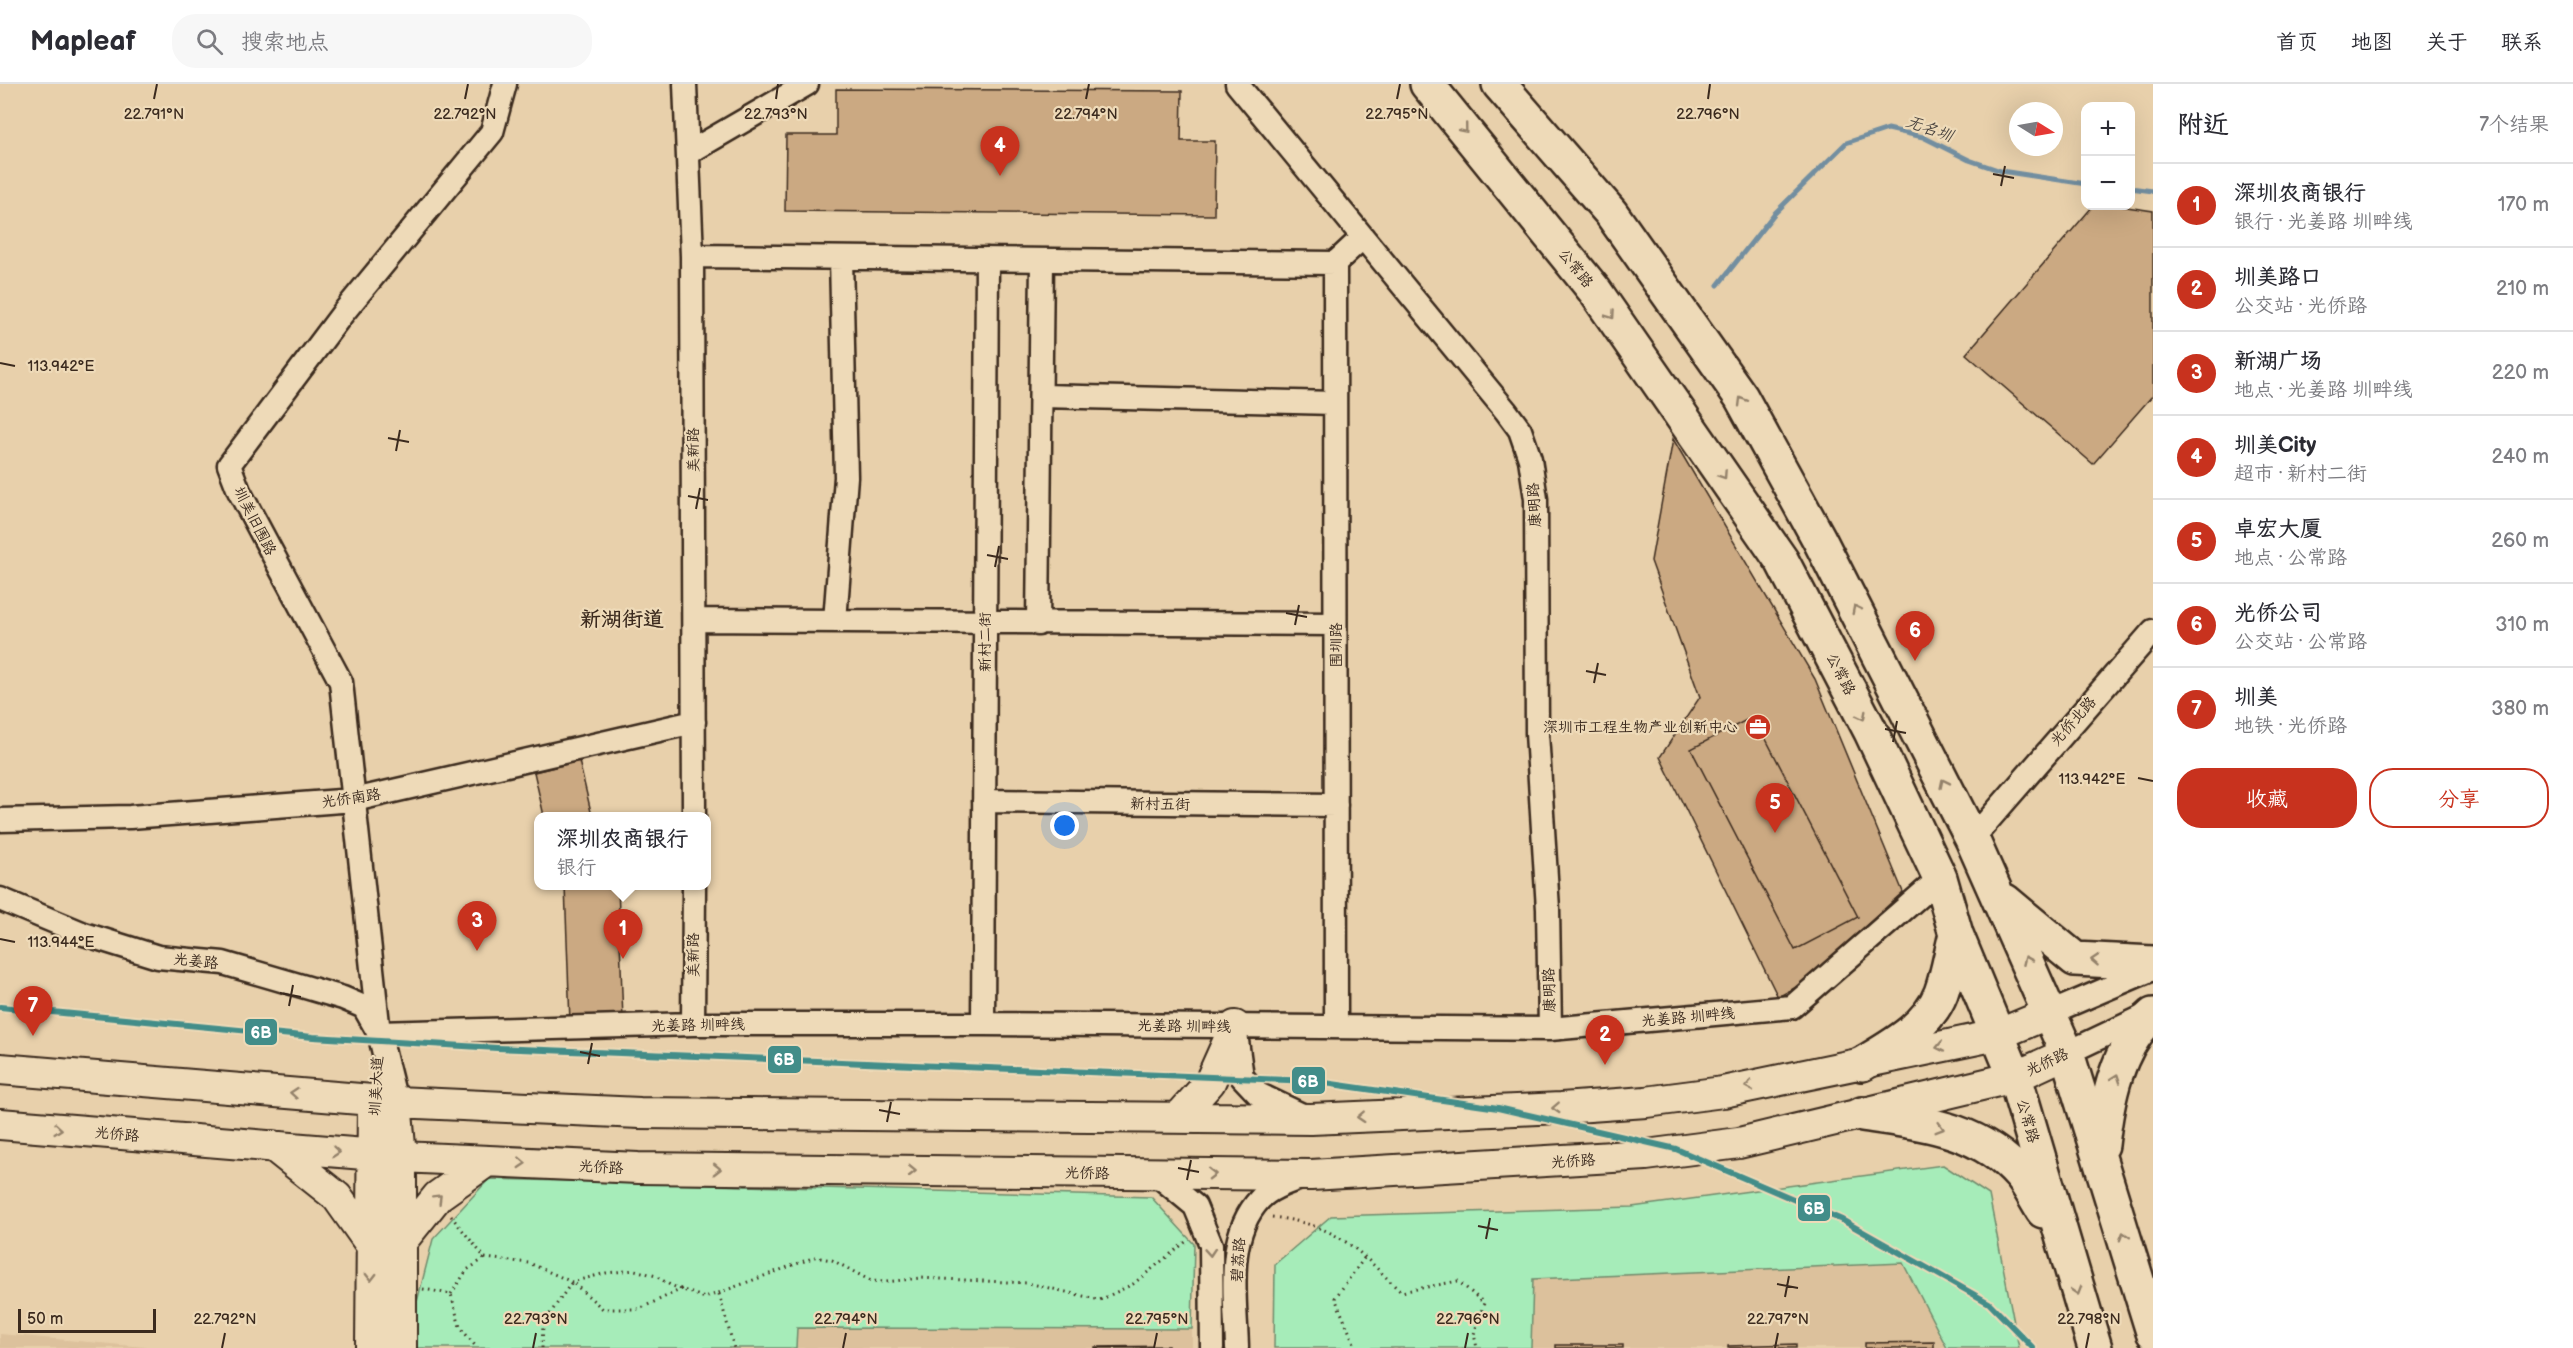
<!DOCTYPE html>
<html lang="zh">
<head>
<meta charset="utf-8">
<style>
	:root { --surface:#fff; --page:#f7f7f7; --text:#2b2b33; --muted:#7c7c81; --line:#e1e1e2; --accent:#c8321e }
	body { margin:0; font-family:"Balsamiq Sans","LXGW WenKai TC",sans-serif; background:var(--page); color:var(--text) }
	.controls { position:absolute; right:18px; top:18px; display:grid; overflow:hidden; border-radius:12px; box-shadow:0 6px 24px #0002 }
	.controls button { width:54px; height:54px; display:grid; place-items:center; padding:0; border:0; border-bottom:2px solid var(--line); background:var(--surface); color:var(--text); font:30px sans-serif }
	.compass { position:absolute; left:2009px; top:18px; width:54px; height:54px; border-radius:50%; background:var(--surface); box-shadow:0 6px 24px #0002; rotate:101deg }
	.scale { position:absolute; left:18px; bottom:15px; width:138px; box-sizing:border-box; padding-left:6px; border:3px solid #3b2a1e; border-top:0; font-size:16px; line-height:21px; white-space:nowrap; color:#3b2a1e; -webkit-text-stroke:4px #eedab8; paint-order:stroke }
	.you { position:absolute; left:1065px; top:742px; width:21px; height:21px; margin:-15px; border:4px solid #fff; border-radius:50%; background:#1a73e8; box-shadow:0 0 0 9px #1a73e833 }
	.badge { display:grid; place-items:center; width:39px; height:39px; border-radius:50%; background:var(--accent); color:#fff; font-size:20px; font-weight:700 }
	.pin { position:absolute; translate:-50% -50px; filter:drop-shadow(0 2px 3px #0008) }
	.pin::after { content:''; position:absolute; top:32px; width:21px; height:18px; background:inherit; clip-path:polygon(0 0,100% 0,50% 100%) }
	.popup { position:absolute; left:534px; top:728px; width:177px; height:78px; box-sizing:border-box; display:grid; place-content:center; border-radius:12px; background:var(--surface); filter:drop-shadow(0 2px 4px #0005); font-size:20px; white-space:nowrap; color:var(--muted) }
	.popup b { font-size:22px; color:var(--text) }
	.popup::after { content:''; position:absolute; left:50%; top:100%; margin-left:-12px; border:12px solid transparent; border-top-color:var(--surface) }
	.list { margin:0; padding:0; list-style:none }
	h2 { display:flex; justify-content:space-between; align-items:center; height:78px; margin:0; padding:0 24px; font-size:26px }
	h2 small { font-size:20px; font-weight:400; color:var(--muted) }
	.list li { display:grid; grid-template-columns:39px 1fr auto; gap:18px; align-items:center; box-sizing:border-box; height:84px; padding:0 24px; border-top:2px solid var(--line) }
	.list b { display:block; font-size:22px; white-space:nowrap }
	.list p { margin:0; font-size:20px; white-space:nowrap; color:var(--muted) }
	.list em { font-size:20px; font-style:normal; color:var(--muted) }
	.actions { display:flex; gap:12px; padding:18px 24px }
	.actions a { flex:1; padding:14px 0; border:2px solid var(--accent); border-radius:24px; text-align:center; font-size:21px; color:var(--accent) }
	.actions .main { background:var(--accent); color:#fff }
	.icon { flex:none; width:33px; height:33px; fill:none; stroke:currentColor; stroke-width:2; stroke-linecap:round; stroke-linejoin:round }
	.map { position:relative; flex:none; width:2153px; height:1264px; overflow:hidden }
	header { display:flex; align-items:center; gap:36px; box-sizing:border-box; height:84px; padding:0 30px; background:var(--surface); border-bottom:2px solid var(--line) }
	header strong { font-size:28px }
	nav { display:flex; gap:33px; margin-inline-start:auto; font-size:21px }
	.search { width:420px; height:54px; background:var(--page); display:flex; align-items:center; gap:15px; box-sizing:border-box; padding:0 21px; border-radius:24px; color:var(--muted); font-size:22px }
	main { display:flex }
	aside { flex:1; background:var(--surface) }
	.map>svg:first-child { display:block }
	.built { fill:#dcc19c }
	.green { fill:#a6ecb9; stroke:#708b6c; stroke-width:1.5 }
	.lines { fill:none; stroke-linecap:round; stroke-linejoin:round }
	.stream { stroke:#728ea0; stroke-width:5 }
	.building { fill:#cba982; stroke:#3b2a1e; stroke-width:1.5 }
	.minor-casing { stroke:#3b2a1e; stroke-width:27 }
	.major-casing { stroke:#3b2a1e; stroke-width:34 }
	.highway-casing { stroke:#3b2a1e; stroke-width:38 }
	.path { stroke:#3b2a1e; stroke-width:3; stroke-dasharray:1.5 4.5; stroke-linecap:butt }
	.minor { stroke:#eedab8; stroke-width:22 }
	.major { stroke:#eedab8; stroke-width:30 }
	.highway { stroke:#eedab8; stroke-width:33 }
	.metro-1-casing { stroke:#eedab8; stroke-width:10 }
	.metro-1 { stroke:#428d89; stroke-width:6 }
	.oneway { stroke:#94826b }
	.ticks { fill:none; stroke:#3b2a1e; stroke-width:2 }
	.labels { text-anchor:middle; stroke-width:4.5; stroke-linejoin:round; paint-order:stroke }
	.street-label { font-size:15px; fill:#3b2a1e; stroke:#eedab8 }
	.poi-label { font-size:15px; fill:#3b2a1e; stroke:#eedab8; text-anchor:end }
	.water-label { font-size:16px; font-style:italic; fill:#49433f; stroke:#eedab8 }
	.district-label { font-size:21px; font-weight:bold; fill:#3b2a1e; stroke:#eedab8 }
	.ticks-label { font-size:15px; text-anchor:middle; fill:#3b2a1e; stroke:#eedab8; stroke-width:4.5; stroke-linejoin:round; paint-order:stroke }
	.line-badge { stroke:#eedab8; stroke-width:2 }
	.badge-label { font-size:16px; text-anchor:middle; font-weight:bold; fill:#fff }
</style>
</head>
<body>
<header>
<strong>Mapleaf</strong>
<div class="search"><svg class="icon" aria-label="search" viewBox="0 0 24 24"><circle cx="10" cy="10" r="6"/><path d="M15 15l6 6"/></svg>搜索地点</div>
<nav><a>首页</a><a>地图</a><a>关于</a><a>联系</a></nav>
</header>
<main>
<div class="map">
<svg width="2153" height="1264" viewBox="0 0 2153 1264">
	<rect width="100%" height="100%" fill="#e8d0ab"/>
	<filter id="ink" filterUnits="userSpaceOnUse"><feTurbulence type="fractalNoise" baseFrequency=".0167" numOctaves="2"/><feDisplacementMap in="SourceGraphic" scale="12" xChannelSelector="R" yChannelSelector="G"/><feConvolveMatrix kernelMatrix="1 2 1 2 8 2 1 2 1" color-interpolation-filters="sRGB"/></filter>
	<g filter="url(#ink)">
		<path class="built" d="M1904,1179L1949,1264H1531L1533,1195Z
			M796,1244L1192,1245V1264H796Z
			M0,1250L155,1264H0Z"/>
		<path class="green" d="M1943,1081L1989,1111L2019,1264H1947L1903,1179L1533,1195L1531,1264H1274L1275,1180L1331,1132L1632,1123Z
			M489,1095L1151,1113L1194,1160L1192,1245L797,1244L796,1264H417V1218L433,1155Z"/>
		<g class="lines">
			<path class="stream" d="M2130,104L2153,107
				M1718,201L1774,130L1846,59L1888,45L1923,53L1969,76L2001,87L2086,100"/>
		</g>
		<path class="building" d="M836,5L1182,7L1181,57H1215L1214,131L785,127L786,51H836Z
			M2093,122H2120L2153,127V311L2093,380L1966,270Z
			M1673,355L1815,595L1903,808L1802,900L1778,913L1660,673L1700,613L1651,477Z
			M1754,632L1858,833L1795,866L1691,665Z
			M579,677L592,732H544L534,688Z
			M565,802H618L623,936L570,938Z
			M1934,1258V1264H1865V1259Z
			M1796,1260V1264H1728V1262Z
			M1556,1261H1623V1264H1556Z
			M1168,1262V1264H1095V1263Z"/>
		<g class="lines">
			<g class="minor-casing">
				<path id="minor" d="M685,0L692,172L694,732
					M1237,0L1506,327L1520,346L1530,375L1536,415L1537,649L1548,825L1550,945
					M688,69L807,0
					M692,172L1335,179L1363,153
					M1335,179L1336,943
					M1042,312L1335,319
					M694,536L1335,540
					M835,537L846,393L841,174
					M1038,540L1042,176
					M984,717L1336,721
					M0,736L130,733L354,716L694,638
					M1972,755L2153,547
					M0,815L84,850L158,873L223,879L343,914L364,923L377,946
					M2050,929L2153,885
					M693,940L694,802
					M983,940L987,175
					M1235,942L1242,993L1258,1010L1304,1032
					M379,949L693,940H983L1550,945L1792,923L1940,794
					M2067,969L2147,931
					M396,1018L379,949L341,598L239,407L229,381L343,229L492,48L505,0
					M1155,1089L1195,1122L1211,1161L1212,1264
					M1237,1264C1236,1216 1224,1153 1260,1115C1270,1104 1288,1098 1301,1094"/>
			</g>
			<g class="major-casing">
				<path id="major" d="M0,985L396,1018L640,1029L1311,1035L1561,1024L1646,1018L1723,1008L1997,951L2050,929
					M396,1018L401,1073V1264
					M1178,1034L1210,998L1235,942
					M0,1040L401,1073L638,1084L1311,1091L1646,1071L1739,1059L2015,993L2067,969
					M273,1062L337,1113L371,1161
					M401,1158L438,1112L486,1078
					M371,1264L373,1016"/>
			</g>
			<g class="highway-casing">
				<path id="highway" d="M1427,0L1595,207L1782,477L1871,648L1940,794L1956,850L2015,993L2095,1264
					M1499,0L1611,129L1741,313L1819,455L1972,755L2067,969L2153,1248
					M2005,817L2075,875L2153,879
					M1862,980C1892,962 1928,943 1941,909C1948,890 1951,869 1956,850
					M1862,1030C1921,1039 1979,1043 2021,1092C2029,1102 2036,1116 2043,1127
					M2102,1061C2107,1016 2117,962 2153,931"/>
			</g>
			<path class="path" d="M451,1132L485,1174L529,1179L572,1198L606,1189L635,1186L656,1192L670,1201L705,1214L815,1173L832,1176L871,1197L886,1198L920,1194L1028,1199L1100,1216L1133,1200L1188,1156
				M1272,1133C1338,1141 1356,1164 1401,1208L1458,1197L1484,1219L1474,1250L1477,1264
				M423,1205L451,1210L460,1243L477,1264
				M451,1210L467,1186L485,1174
				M719,1210L734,1264
				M542,1264L543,1240L572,1198L603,1225H639L682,1205
				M1356,1264L1335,1214L1365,1173"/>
			<use href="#minor" class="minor"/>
			<use href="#major" class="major"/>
			<use href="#highway" class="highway"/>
			<g class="metro-1-casing">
				<path id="metro-1" d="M0,923L313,953L497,964L1311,997L1498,1024L1676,1065L1842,1136L1989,1219L2033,1264"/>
			</g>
			<use href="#metro-1" class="metro-1"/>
		</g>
		<defs><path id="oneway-chevron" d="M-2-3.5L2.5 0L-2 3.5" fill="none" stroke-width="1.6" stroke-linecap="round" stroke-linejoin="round" transform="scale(1.5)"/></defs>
		<g class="oneway">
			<use href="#oneway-chevron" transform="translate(1464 45) rotate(51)"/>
			<use href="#oneway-chevron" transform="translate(1611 231) rotate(55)"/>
			<use href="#oneway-chevron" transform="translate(1742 317) rotate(-121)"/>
			<use href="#oneway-chevron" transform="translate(1723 391) rotate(56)"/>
			<use href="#oneway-chevron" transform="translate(1856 525) rotate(-117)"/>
			<use href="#oneway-chevron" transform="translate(1862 632) rotate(63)"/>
			<use href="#oneway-chevron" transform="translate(1944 699) rotate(-116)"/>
			<use href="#oneway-chevron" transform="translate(2027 876) rotate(-114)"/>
			<use href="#oneway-chevron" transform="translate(2095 876) rotate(-176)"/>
			<use href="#oneway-chevron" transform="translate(1940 963) rotate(168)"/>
			<use href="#oneway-chevron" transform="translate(2116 994) rotate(-71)"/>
			<use href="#oneway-chevron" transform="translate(1749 1002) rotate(169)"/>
			<use href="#oneway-chevron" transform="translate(294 1009) rotate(-175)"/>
			<use href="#oneway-chevron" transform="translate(1556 1024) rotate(177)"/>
			<use href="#oneway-chevron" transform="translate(1361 1033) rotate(177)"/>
			<use href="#oneway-chevron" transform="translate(1940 1044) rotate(16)"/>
			<use href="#oneway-chevron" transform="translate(58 1045) rotate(5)"/>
			<use href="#oneway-chevron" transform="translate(336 1068) rotate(5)"/>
			<use href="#oneway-chevron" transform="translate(522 1079) rotate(3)"/>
			<use href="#oneway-chevron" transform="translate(717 1085) rotate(1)"/>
			<use href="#oneway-chevron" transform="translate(912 1087) rotate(1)"/>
			<use href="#oneway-chevron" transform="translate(1212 1090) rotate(1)"/>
			<use href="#oneway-chevron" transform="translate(438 1114) rotate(-45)"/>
			<use href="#oneway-chevron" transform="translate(2124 1152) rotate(-107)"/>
			<use href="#oneway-chevron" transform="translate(1210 1168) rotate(86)"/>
			<use href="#oneway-chevron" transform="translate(371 1193) rotate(90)"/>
			<use href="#oneway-chevron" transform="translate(2077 1207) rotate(73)"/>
		</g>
	</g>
	<path class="ticks" d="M154,15L157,0M465,15L468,0M776,15L778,0M1086,15L1089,0M1397,15L1400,0M1708,15L1710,0M1993,90L2014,94M2001,102L2005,82M0,279L15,282M388,354L409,358M396,367L400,346M688,412L708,416M696,425L700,404M987,471L1008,475M995,483L999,462M1286,529L1307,533M1295,541L1299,521M1586,587L1606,591M1594,599L1598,579M1885,645L1906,649M1893,658L1897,637M2138,694L2153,697M0,855L15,858M280,909L301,913M289,922L293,901M580,968L600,972M588,980L592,959M879,1026L900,1030M887,1038L891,1018M1178,1084L1199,1088M1187,1096L1191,1076M1478,1142L1498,1146M1486,1155L1490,1134M1777,1200L1798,1204M1785,1213L1789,1192M222,1264L225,1249M533,1264L536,1249M843,1264L846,1249M1154,1264L1157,1249M1465,1264L1468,1249M1775,1264L1778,1249M2086,1264L2089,1249"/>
	<defs>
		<g id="office-disc" transform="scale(1.35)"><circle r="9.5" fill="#c8321e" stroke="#eedab8"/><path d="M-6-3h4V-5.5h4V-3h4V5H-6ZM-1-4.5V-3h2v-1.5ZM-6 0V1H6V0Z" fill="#fff"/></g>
	</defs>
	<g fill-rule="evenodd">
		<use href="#office-disc" x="1758" y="643"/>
	</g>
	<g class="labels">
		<g class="street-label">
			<text transform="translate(1576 184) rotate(51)" y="5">公常路</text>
			<text transform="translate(693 366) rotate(-90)" y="5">美新路</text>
			<text transform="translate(1534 421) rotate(-93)" y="5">康明路</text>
			<text transform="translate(255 437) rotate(63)" y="5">圳美旧围路</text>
			<text transform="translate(985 558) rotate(-90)" y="5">新村二街</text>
			<text transform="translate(1336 561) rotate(-90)" y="5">围圳路</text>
			<text transform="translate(1841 590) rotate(63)" y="5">公常路</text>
			<text transform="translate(2073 637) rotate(-48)" y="5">光侨北路</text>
			<text transform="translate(351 714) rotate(-8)" y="5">光侨南路</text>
			<text transform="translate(1160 720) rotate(1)" y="5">新村五街</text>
			<text transform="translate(693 871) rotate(-90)" y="5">美新路</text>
			<text transform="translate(196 877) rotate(6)" y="5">光姜路</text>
			<text transform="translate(1549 906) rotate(-91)" y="5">康明路</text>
			<text transform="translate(1688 933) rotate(-5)" y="5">光姜路 圳畔线</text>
			<text transform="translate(698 941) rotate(-1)" y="5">光姜路 圳畔线</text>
			<text transform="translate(1184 942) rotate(1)" y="5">光姜路 圳畔线</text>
			<text transform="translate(2047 978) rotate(-25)" y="5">光侨路</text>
			<text transform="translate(376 1002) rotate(-87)" y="5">圳美大道</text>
			<text transform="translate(2028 1037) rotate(74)" y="5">公常路</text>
			<text transform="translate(117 1050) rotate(5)" y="5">光侨路</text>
			<text transform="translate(1573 1077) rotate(-4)" y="5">光侨路</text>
			<text transform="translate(601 1083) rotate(3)" y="5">光侨路</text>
			<text transform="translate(1087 1089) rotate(1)" y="5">光侨路</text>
			<text transform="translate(1238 1176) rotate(-86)" y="5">碧荔路</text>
		</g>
		<g class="poi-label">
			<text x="1738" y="648">深圳市工程生物产业创新中心</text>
		</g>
		<g class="water-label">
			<text transform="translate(1930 44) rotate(19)" y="6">无名圳</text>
		</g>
		<g class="district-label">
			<text x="622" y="542">新湖街道</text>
		</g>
	</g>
	<g class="ticks-label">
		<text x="154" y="35">22.791°N</text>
		<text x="1086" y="35">22.794°N</text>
		<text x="1397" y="35">22.795°N</text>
		<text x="465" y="35">22.792°N</text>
		<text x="776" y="35">22.793°N</text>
		<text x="1708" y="35">22.796°N</text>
		<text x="61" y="287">113.942°E</text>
		<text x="2092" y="700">113.942°E</text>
		<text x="61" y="863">113.944°E</text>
		<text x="225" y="1240">22.792°N</text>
		<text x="536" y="1240">22.793°N</text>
		<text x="846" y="1240">22.794°N</text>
		<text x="1157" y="1240">22.795°N</text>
		<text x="1468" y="1240">22.796°N</text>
		<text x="1778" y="1240">22.797°N</text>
		<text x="2089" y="1240">22.798°N</text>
	</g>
	<g class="line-badge">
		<rect x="244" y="934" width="34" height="28" rx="6" fill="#428d89"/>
		<rect x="767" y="961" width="35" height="29" rx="6" fill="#428d89"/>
		<rect x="1291" y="982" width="35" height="29" rx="6" fill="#428d89"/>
		<rect x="1797" y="1110" width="34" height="28" rx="6" fill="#428d89"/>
	</g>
	<g class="badge-label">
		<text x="261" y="954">6B</text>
		<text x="784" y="981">6B</text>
		<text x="1308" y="1003">6B</text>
		<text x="1814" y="1130">6B</text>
	</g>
</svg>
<div class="controls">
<button>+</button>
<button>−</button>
</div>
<svg class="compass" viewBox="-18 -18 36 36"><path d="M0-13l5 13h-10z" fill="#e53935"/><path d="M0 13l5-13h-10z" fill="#7c7c81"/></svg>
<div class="scale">50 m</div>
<div class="you"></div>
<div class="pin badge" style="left:623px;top:875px">1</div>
<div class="popup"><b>深圳农商银行</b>银行</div>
<div class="pin badge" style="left:1605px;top:981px">2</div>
<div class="pin badge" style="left:477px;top:867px">3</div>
<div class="pin badge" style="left:1000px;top:92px">4</div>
<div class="pin badge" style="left:1775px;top:749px">5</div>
<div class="pin badge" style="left:1915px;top:577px">6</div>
<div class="pin badge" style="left:33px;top:952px">7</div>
</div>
<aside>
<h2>附近<small>7个结果</small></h2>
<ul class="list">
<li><span class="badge">1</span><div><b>深圳农商银行</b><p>银行 · 光姜路 圳畔线</p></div><em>170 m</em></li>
<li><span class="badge">2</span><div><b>圳美路口</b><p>公交站 · 光侨路</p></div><em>210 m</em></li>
<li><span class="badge">3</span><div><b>新湖广场</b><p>地点 · 光姜路 圳畔线</p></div><em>220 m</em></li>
<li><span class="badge">4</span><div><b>圳美City</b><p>超市 · 新村二街</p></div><em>240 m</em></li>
<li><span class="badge">5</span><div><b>卓宏大厦</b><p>地点 · 公常路</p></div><em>260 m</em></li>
<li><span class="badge">6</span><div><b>光侨公司</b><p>公交站 · 公常路</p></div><em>310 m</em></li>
<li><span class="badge">7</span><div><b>圳美</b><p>地铁 · 光侨路</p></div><em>380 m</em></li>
</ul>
<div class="actions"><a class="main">收藏</a><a>分享</a></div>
</aside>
</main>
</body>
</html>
